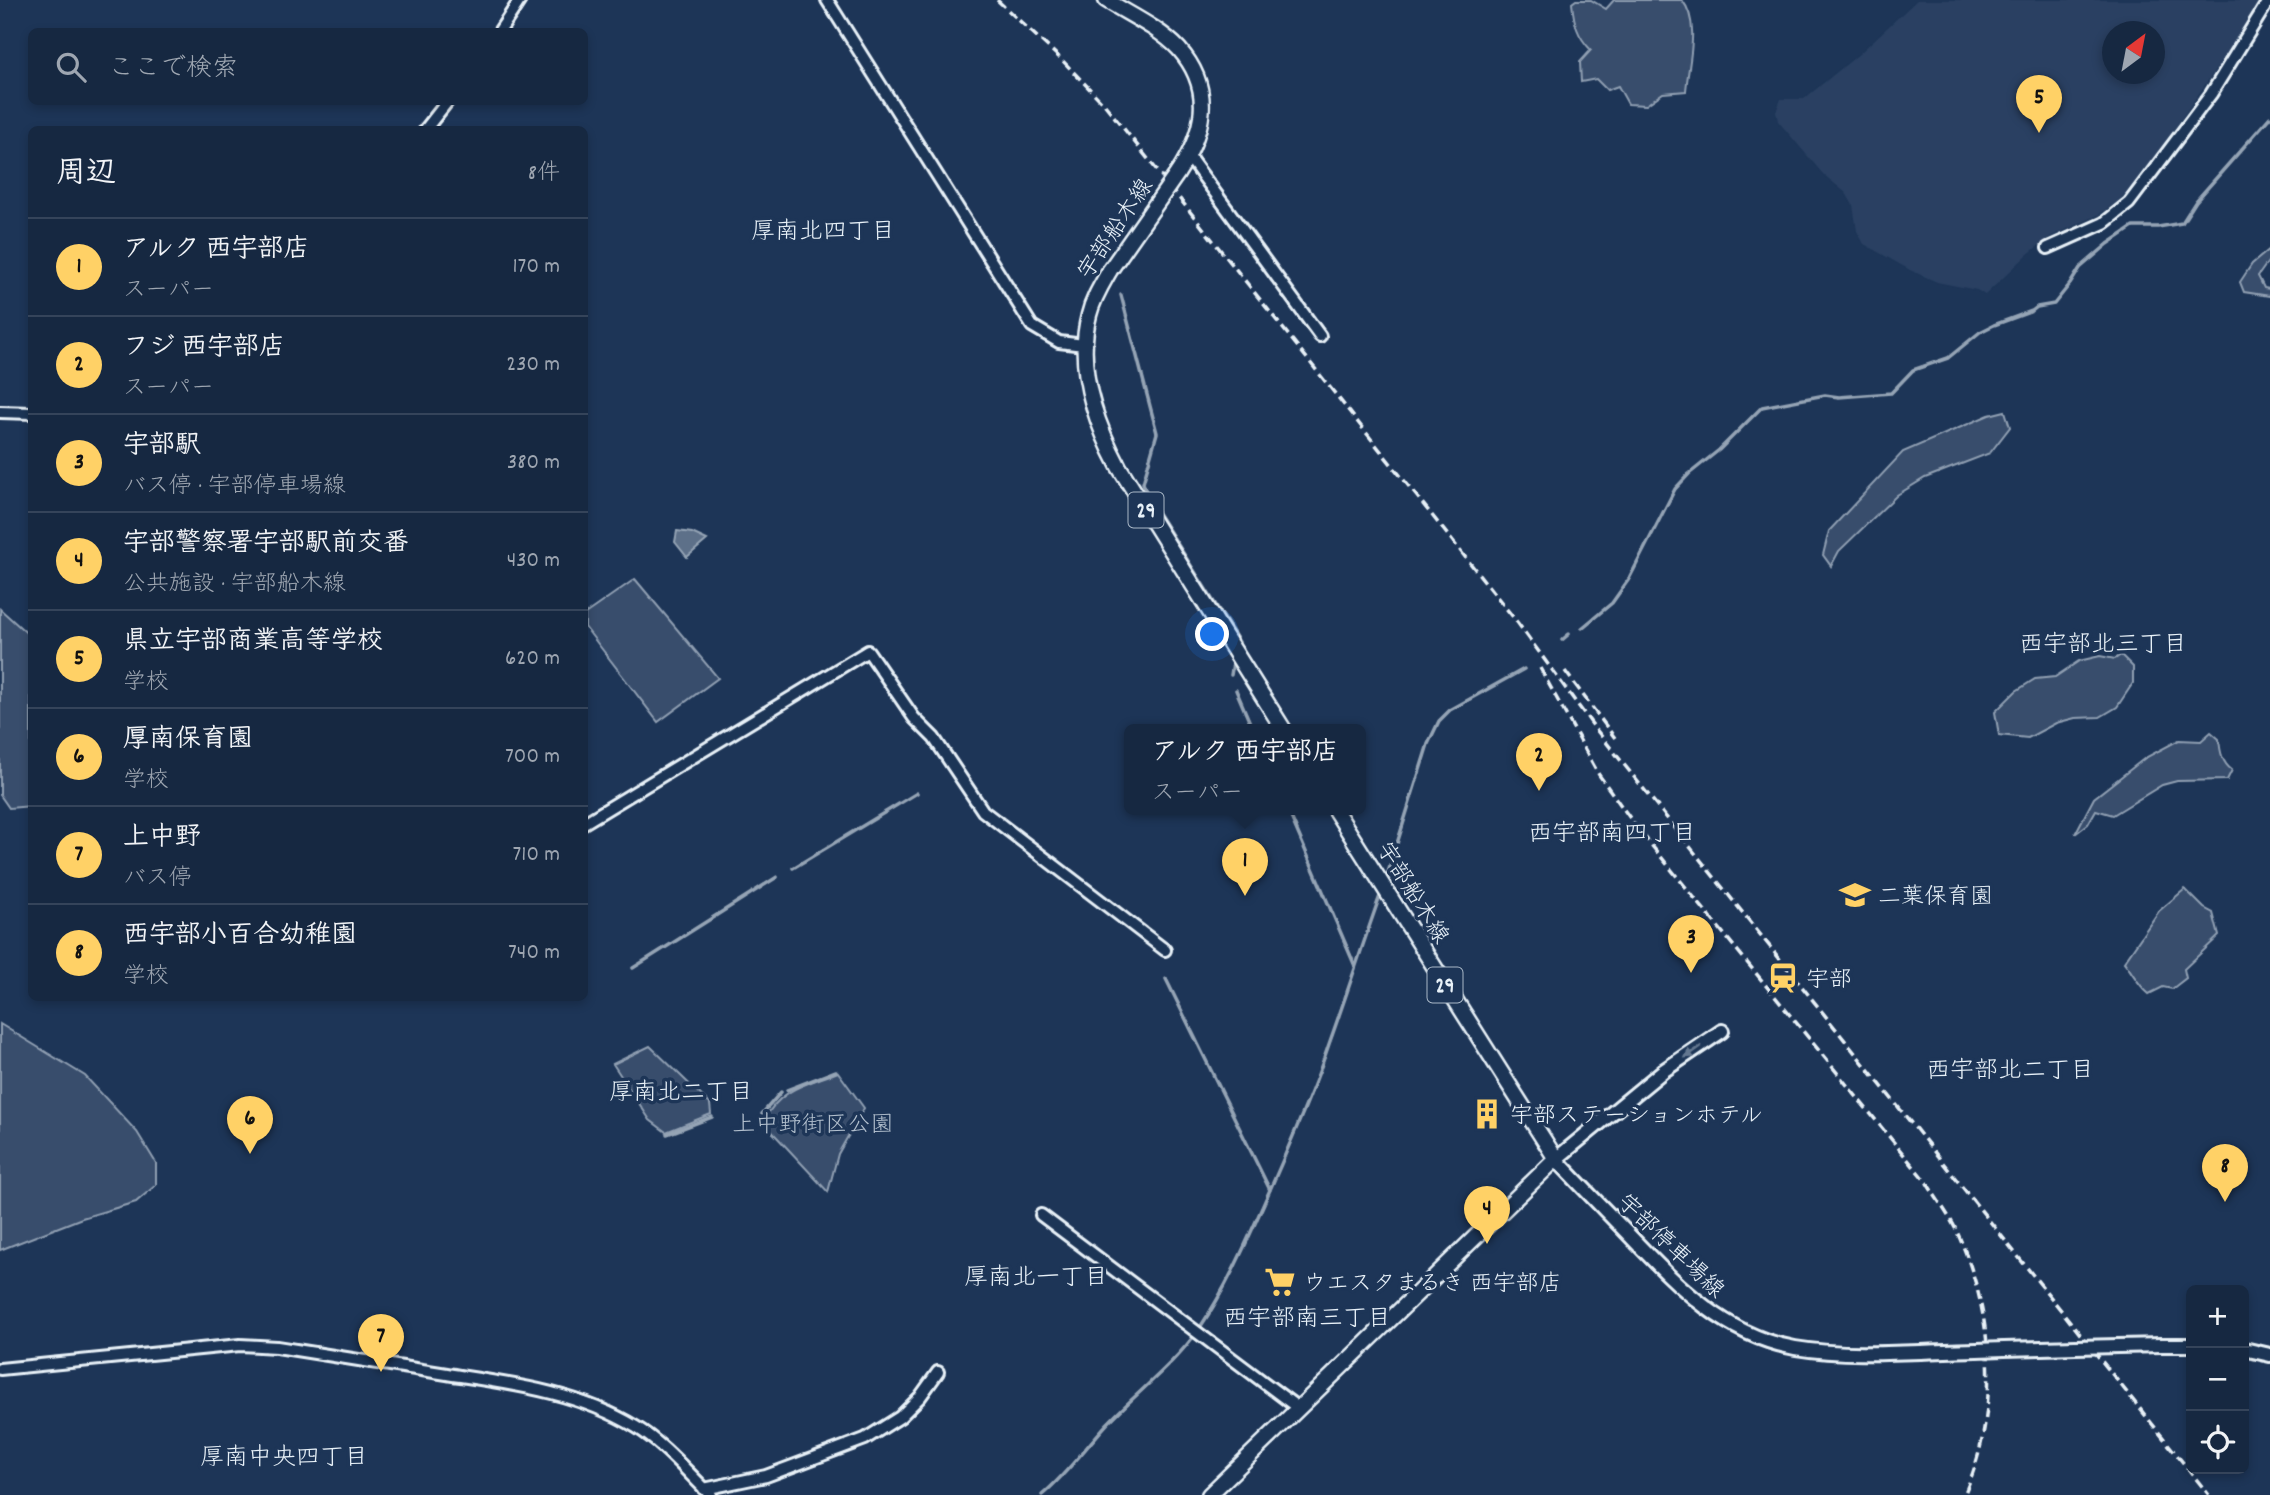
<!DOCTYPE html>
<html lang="ja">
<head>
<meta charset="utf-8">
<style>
	:root { --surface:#162841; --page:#23344c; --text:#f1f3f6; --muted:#9ea6b1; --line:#35445a; --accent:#ffd166 }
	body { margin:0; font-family:Dekko,"Klee One",sans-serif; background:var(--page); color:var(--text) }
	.controls { position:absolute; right:21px; bottom:21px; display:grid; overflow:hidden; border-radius:10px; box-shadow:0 4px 10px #0003 }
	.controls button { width:63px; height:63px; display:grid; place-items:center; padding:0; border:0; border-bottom:2px solid var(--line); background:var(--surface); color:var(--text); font:35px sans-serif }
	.compass { position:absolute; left:2102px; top:21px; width:63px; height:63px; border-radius:50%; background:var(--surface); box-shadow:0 4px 10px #0003; rotate:32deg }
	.you { position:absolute; left:1213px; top:635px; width:24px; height:24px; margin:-18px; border:5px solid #fff; border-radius:50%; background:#1a73e8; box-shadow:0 0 0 10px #1a73e833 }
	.badge { display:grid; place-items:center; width:46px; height:46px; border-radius:50%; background:var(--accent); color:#111; font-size:23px; font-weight:700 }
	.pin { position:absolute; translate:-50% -58px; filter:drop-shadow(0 2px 4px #0008) }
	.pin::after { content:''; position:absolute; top:37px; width:24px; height:21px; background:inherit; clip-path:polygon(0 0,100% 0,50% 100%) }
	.popup { position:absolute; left:1124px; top:724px; width:242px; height:91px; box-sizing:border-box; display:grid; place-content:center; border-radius:10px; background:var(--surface); filter:drop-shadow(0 2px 5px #0005); font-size:23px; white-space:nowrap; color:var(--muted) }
	.popup b { font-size:26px; color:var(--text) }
	.popup::after { content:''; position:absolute; left:50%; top:100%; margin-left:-14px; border:14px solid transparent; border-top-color:var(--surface) }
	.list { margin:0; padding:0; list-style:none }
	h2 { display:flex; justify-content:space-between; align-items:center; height:91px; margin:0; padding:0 28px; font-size:30px }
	h2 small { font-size:23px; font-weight:400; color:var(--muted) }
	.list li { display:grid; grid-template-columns:46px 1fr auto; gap:21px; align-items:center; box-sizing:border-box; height:98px; padding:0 28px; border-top:2px solid var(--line) }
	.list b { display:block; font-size:26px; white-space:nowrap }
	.list p { margin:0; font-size:23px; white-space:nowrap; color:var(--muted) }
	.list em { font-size:23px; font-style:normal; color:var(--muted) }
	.icon { flex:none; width:38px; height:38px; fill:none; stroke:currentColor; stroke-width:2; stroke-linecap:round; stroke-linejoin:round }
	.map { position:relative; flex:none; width:2270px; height:1495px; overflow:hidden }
	.search { position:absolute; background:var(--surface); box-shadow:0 4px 10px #0003; left:28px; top:28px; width:560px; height:77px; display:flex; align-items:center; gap:18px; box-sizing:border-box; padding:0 24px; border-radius:10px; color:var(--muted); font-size:26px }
	.panel { position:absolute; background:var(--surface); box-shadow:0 4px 10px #0003; left:28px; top:126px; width:560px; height:875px; border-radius:10px }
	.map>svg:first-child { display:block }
	.built { fill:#2a4162; fill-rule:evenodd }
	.green { fill:#374d6c; stroke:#909fb2; stroke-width:2 }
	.water { fill:#5d7089; stroke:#95a4b5; stroke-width:2 }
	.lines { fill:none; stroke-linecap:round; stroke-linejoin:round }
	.stream { stroke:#95a4b5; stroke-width:3.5 }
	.tertiary-casing { stroke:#e8f1f8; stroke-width:16 }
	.secondary-casing { stroke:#e8f1f8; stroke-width:18 }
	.primary-casing { stroke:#e8f1f8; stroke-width:19 }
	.tertiary { stroke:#1d3557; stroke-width:10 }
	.secondary { stroke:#1d3557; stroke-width:12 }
	.primary { stroke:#1d3557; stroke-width:14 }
	.rail { stroke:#e8f1f8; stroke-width:3.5; stroke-dasharray:10 5; stroke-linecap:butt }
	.secondary-bridge-casing { stroke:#e8f1f8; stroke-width:18; stroke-linecap:butt }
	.primary-bridge-casing { stroke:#e8f1f8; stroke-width:19; stroke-linecap:butt }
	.secondary-bridge { stroke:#1d3557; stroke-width:12 }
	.primary-bridge { stroke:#1d3557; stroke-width:14 }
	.oneway { fill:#64778f }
	.labels { text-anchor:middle; stroke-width:7; stroke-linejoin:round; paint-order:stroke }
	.shield { fill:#1d3557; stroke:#abb9c8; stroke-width:2 }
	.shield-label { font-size:21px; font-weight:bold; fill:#e8f1f8 }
	.street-label { font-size:23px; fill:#e8f1f8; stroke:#1d3557 }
	.poi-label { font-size:23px; fill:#e8f1f8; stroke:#1d3557; text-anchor:start }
	.park-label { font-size:23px; fill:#b3c0ce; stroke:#1d3557 }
	.neighbourhood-label { font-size:24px; fill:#e8f1f8; stroke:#1d3557 }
</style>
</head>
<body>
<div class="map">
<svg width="2270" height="1495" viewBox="0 0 2270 1495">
	<rect width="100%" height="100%" fill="#1d3557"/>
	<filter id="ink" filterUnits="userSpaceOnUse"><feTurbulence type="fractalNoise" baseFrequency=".0143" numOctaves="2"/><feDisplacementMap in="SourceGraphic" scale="14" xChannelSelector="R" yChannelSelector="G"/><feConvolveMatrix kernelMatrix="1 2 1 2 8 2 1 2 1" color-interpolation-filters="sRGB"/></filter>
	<g filter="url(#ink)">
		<path class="built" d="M1917,0H2261L2221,62L2137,182L2117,202L2098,215L2050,237L2028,254L1985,295L1977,290L1937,282L1910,270L1864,244L1857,231L1853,205L1846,193L1823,174L1778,121L1776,112L1781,99H1804L1859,54ZM2112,32H2154V74H2112Z"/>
		<path class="green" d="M1576,0H1591L1606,9L1614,0H1682C1701,23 1688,64 1686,91L1663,93L1646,105L1628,104L1618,86L1607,90L1596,79L1581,82L1580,62L1591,50C1577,36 1574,23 1572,3Z
			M2270,249V259L2258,276L2264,288L2270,289V296L2244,292L2240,282L2252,264Z
			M2005,411L2010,427L1990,453L1925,478L1897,495L1839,551L1831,566L1823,555L1829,531L1903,452L1989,415Z
			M635,579L718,678L658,722L585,627V614Z
			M0,609L31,637V806L9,808L0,795Z
			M2121,655L2133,667V683L2117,707L2100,717L2075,718L2056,723L2028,738L1999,735L1995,712L2016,691L2035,679L2055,677L2079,661L2100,656L2115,659Z
			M2211,732L2219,739C2220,751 2222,763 2232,770L2227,780L2177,781L2162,785L2113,815L2096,810L2088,824L2075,834L2094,798L2145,758L2179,740L2201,741Z
			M2185,889L2204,908L2213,913L2219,936L2184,969L2186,978L2172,989L2163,987L2149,994C2138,985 2133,973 2124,962L2159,911Z
			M0,1024L85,1076L137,1132L156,1163V1185L136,1202L82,1218L0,1250Z
			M650,1046L710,1104L711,1114L666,1132L650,1120L613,1064Z
			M838,1072L864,1108L838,1154L828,1192L763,1122C780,1088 805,1085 838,1072Z"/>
		<path class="water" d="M677,531L692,533L707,540L687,557L675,542Z"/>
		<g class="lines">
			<path class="stream" d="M1121,295L1157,433L1143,483L1148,497L1239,642
				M1582,628L1612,603L1629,579L1675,489L1689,474L1719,450L1762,407L1825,395L1839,397L1891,393L1913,370L1948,358L1980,332L1994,325L2032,311L2037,307L2054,304L2070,284L2080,268L2108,244L2133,227H2158L2182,223L2196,201L2270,117
				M1562,640L1569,634
				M1231,675L1233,663
				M1236,690L1253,730
				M1288,810L1355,966
				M793,868L917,793
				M1386,879L1428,744L1439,721L1450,710L1524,669
				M633,968L777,877
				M1166,979L1270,1190
				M787,1090L836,1071
				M762,1114L781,1092
				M667,1134L712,1117
				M1042,1495C1067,1474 1085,1448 1107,1424C1137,1392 1173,1366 1199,1329C1228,1286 1248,1239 1269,1192C1290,1143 1312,1095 1329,1044C1347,994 1363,943 1381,893"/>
			<g class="tertiary-casing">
				<path id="tertiary" d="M827,0L1032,326L1059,342L1084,345
					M499,32L520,0
					M425,130L447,102
					M1189,157L1320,336
					M2048,248L2104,223L2129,203L2211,94L2269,0
					M0,412L32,413
					M584,823L868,651L914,718L934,738L983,811L1165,950
					M1041,1215L1298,1408
					M0,1369L240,1345L277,1347C334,1356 390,1365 447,1374C512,1384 578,1392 636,1427C664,1444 687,1472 711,1495
					M704,1489L766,1476L865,1439L900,1417L920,1397L938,1372"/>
			</g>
			<g class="secondary-casing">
				<path id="secondary" d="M1722,1031L1663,1071L1556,1159C1580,1185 1605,1210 1630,1236C1677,1285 1725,1336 1795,1348C1855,1358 1918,1351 1977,1350
					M2162,1345H2191
					M2004,1349L2076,1347
					M2244,1349L2270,1355"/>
			</g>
			<g class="primary-casing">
				<path id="primary" d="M1106,0C1130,15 1159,28 1179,49C1215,90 1204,133 1177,174
					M1110,270C1102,284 1093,298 1089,315C1076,366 1095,422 1119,467L1284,730
					M1209,1495L1556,1159L1335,810"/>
			</g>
			<use href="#tertiary" class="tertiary"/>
			<use href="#secondary" class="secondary"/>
			<use href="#primary" class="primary"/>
			<path class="rail" d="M997,0L1062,60L1105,105L1517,622L1594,727L2209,1495
				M1540,668L1599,775L1635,825L1927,1183C1937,1200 1950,1216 1958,1234C1994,1316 2001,1412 1964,1495
				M1565,671L1615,738"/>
			<g class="secondary-bridge-casing">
				<path id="secondary-bridge" d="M2076,1347L2162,1345
					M1977,1350L2004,1349"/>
			</g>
			<g class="primary-bridge-casing">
				<path id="primary-bridge" d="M1110,270L1177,174"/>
			</g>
			<use href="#secondary-bridge" class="secondary-bridge"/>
			<use href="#primary-bridge" class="primary-bridge"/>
		</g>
		<defs><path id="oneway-solid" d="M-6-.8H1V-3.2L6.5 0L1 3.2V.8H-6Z" transform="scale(1.75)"/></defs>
		<use class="oneway" href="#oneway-solid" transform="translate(1693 1052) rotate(145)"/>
	</g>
	<defs>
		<g id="school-bare" transform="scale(2.415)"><path d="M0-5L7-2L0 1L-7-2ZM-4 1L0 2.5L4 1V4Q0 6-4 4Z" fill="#ffd166" stroke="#1d3557" stroke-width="2.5" paint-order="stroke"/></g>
		<g id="station-bare" transform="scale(2.415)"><path d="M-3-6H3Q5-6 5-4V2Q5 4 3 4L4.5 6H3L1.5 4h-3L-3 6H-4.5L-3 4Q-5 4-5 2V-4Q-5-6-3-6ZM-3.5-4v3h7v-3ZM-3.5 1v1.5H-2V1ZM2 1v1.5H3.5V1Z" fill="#ffd166" stroke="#1d3557" stroke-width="2.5" paint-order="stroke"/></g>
		<g id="building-bare" transform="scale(2.415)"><path d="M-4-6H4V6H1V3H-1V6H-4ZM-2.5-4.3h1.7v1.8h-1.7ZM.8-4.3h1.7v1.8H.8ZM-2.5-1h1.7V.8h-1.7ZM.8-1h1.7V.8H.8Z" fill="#ffd166" stroke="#1d3557" stroke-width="2.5" paint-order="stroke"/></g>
		<g id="supermarket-bare" transform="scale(2.415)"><path d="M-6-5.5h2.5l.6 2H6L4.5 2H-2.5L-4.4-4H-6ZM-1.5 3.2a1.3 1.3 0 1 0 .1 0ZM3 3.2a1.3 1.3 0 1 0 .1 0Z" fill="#ffd166" stroke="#1d3557" stroke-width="2.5" paint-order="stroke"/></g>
	</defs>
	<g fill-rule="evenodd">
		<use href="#school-bare" x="1855" y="895"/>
		<use href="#station-bare" x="1783" y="978"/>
		<use href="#building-bare" x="1487" y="1114"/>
		<use href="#supermarket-bare" x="1280" y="1282"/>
	</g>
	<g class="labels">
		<g class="shield">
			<rect x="1128.5" y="492.5" width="35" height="35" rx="5"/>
			<rect x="1427.5" y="967.5" width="35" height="35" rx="5"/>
		</g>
		<g class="shield-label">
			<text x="1146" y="517">29</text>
			<text x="1445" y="992">29</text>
		</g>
		<g class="street-label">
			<text transform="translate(1114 228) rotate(-56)" y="8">宇部船木線</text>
			<text transform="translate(1414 892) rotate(58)" y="8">宇部船木線</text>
			<text transform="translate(1672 1245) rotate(44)" y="8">宇部停車場線</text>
		</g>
		<g class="poi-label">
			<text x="1878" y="903">二葉保育園</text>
			<text x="1806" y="986">宇部</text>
			<text x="1510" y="1122">宇部ステーションホテル</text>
			<text x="1303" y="1290">ウエスタまるき 西宇部店</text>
		</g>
		<g class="park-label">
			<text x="813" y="1131">上中野街区公園</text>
		</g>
		<g class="neighbourhood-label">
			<text x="823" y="238">厚南北四丁目</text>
			<text x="2103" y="651">西宇部北三丁目</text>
			<text x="1612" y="840">西宇部南四丁目</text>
			<text x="2010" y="1077">西宇部北二丁目</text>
			<text x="681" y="1099">厚南北二丁目</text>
			<text x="1036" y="1284">厚南北一丁目</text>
			<text x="1307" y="1325">西宇部南三丁目</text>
			<text x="284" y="1464">厚南中央四丁目</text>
		</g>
	</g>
</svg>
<div class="controls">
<button>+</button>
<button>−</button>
<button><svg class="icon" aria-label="locate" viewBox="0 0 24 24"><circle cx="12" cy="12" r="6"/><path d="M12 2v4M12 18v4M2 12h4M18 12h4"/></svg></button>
</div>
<svg class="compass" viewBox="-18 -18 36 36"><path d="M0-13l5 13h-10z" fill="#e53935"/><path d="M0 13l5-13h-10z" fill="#9ea6b1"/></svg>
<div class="you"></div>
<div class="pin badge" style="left:1245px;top:896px">1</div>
<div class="popup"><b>アルク 西宇部店</b>スーパー</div>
<div class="pin badge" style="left:1539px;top:791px">2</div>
<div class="pin badge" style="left:1691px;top:973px">3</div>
<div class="pin badge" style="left:1487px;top:1244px">4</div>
<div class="pin badge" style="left:2039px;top:133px">5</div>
<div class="pin badge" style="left:250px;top:1154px">6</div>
<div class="pin badge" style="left:381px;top:1372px">7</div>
<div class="pin badge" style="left:2225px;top:1202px">8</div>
<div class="search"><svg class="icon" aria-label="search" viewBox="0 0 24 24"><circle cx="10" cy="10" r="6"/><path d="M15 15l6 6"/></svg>ここで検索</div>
<section class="panel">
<h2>周辺<small>8件</small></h2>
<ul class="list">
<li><span class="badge">1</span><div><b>アルク 西宇部店</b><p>スーパー</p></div><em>170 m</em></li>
<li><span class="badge">2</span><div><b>フジ 西宇部店</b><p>スーパー</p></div><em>230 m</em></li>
<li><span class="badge">3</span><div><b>宇部駅</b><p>バス停 · 宇部停車場線</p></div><em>380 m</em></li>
<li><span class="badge">4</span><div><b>宇部警察署宇部駅前交番</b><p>公共施設 · 宇部船木線</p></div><em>430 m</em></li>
<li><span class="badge">5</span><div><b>県立宇部商業高等学校</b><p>学校</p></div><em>620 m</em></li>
<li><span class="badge">6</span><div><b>厚南保育園</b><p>学校</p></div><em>700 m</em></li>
<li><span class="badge">7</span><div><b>上中野</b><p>バス停</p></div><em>710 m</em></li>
<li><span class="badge">8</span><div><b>西宇部小百合幼稚園</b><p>学校</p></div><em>740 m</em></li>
</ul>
</section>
</div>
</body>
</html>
